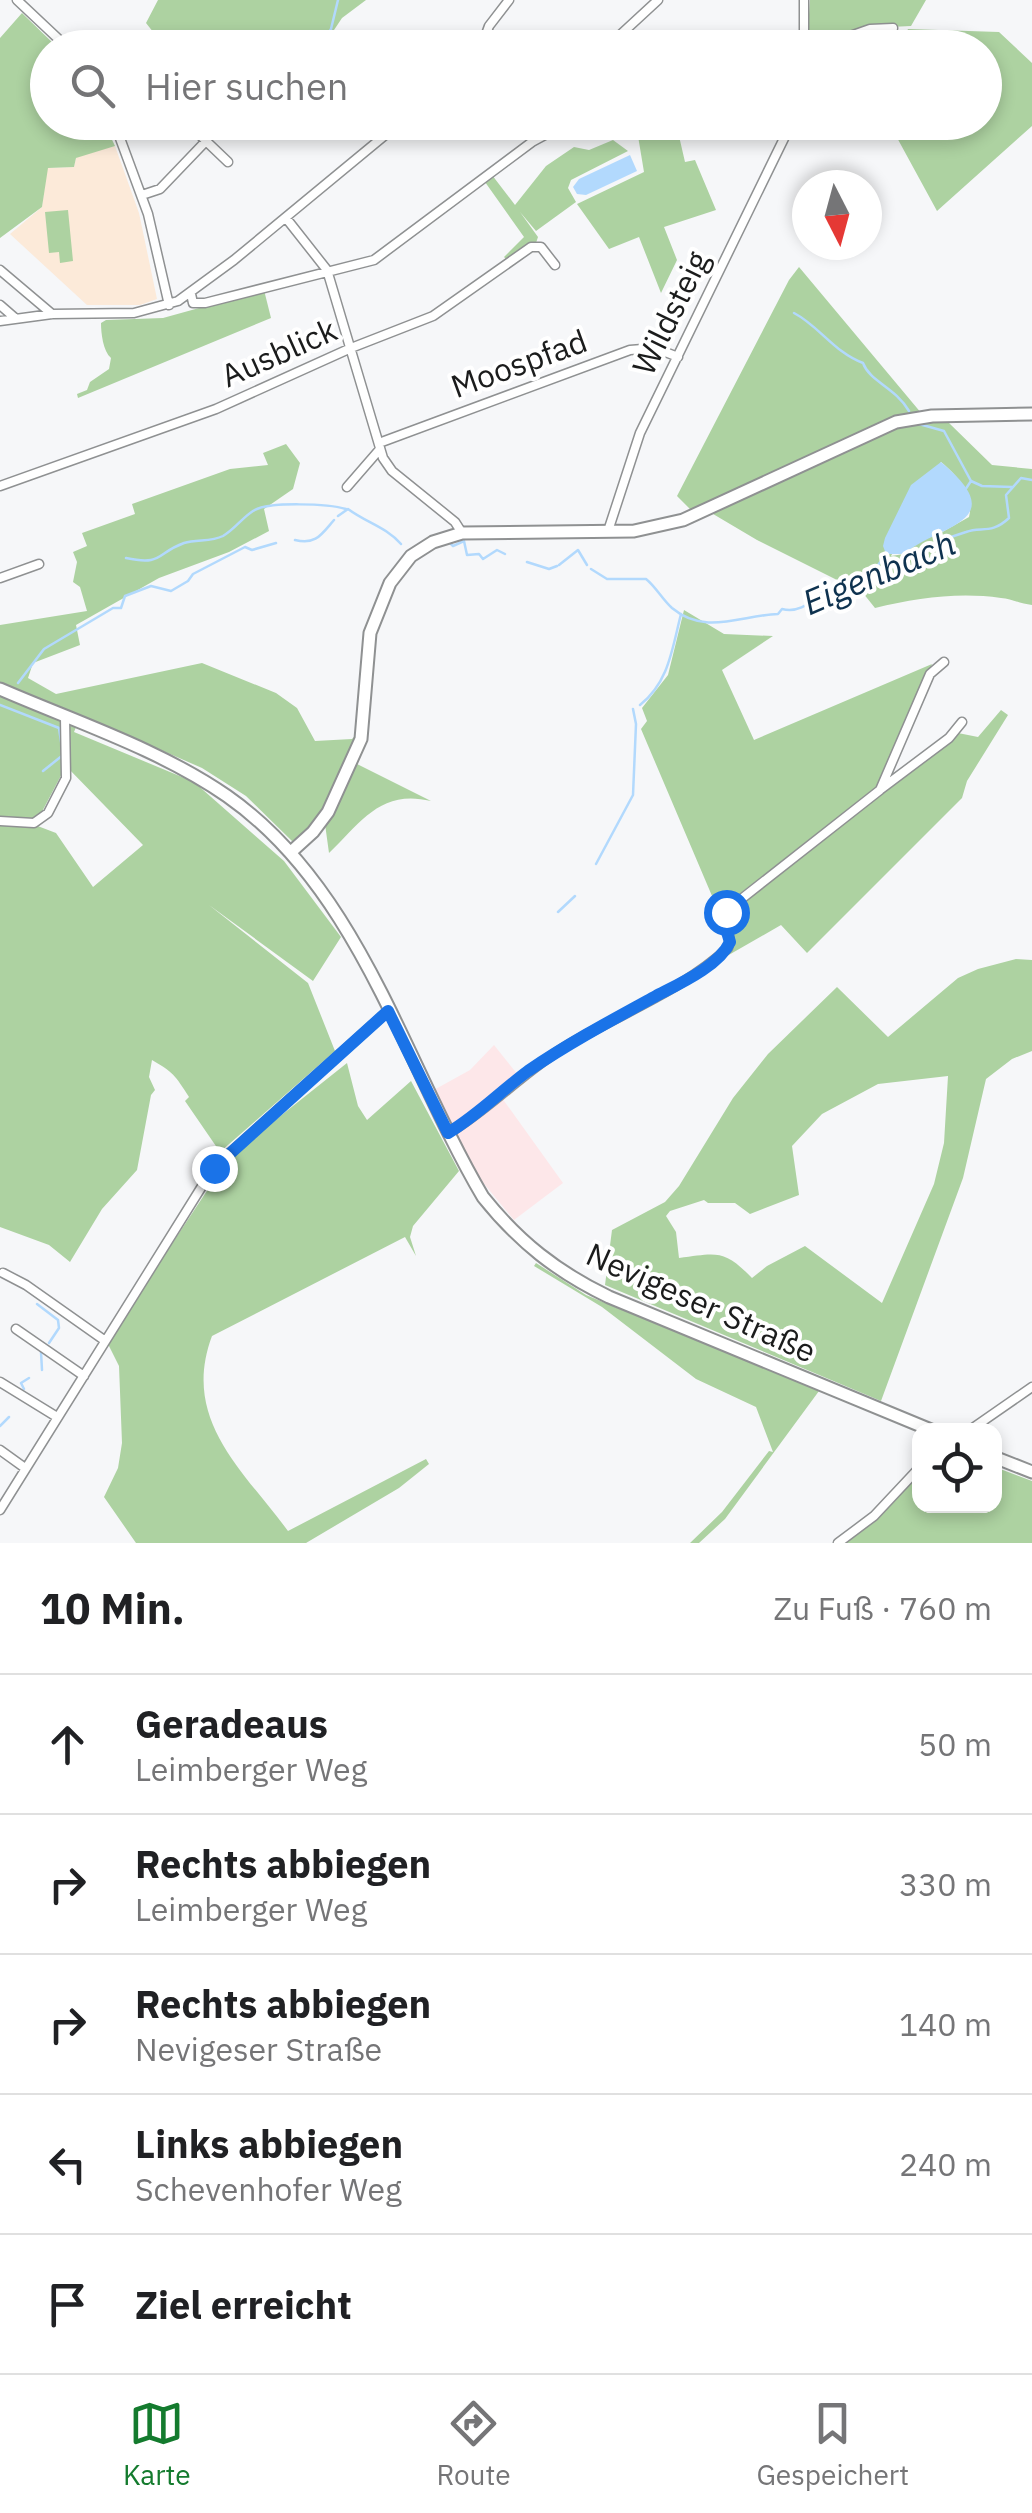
<!DOCTYPE html>
<html lang="de">
<head>
<meta charset="utf-8">
<style>
	:root { --surface:#fff; --page:#f2f2f2; --text:#202124; --muted:#757577; --line:#e0e0e0; --accent:#147b2e }
	body { margin:0; font-family:"IBM Plex Sans",sans-serif; background:var(--page); color:var(--text) }
	.controls { position:absolute; right:30px; bottom:30px; display:grid; overflow:hidden; border-radius:20px; box-shadow:0 5px 15px #0003 }
	.controls button { width:90px; height:90px; display:grid; place-items:center; padding:0; border:0; border-bottom:2px solid var(--line); background:var(--surface); color:var(--text); font:50px sans-serif }
	.compass { position:absolute; left:792px; top:170px; width:90px; height:90px; border-radius:50%; background:var(--surface); box-shadow:0 5px 15px #0003; rotate:174deg }
	.stop { position:absolute; width:30px; height:30px; margin:-22px; border:8px solid #1a73e8; border-radius:50%; background:#fff }
	.stop.end { background:#1a73e8; border-color:#fff; box-shadow:0 2px 10px #0008 }
	.list { margin:0; padding:0; list-style:none }
	h2 { display:flex; justify-content:space-between; align-items:center; height:130px; margin:0; padding:0 40px; font-size:42px }
	h2 small { font-size:32px; font-weight:400; color:var(--muted) }
	.list li { display:grid; grid-template-columns:65px 1fr auto; gap:30px; align-items:center; box-sizing:border-box; height:140px; padding:0 40px; border-top:2px solid var(--line) }
	.list b { display:block; font-size:38px; white-space:nowrap }
	.list p { margin:0; font-size:32px; white-space:nowrap; color:var(--muted) }
	.list em { font-size:32px; font-style:normal; color:var(--muted) }
	.icon { flex:none; width:55px; height:55px; fill:none; stroke:currentColor; stroke-width:2; stroke-linecap:round; stroke-linejoin:round }
	.map { position:relative; flex:none; width:1032px; height:1543px; overflow:hidden }
	.search { position:absolute; background:var(--surface); box-shadow:0 5px 15px #0003; left:30px; right:30px; top:30px; height:110px; display:flex; align-items:center; gap:25px; box-sizing:border-box; padding:0 35px; border-radius:55px; color:var(--muted); font-size:38px }
	.sheet { height:830px; background:var(--surface) }
	nav { display:flex; justify-content:space-around; align-items:center; box-sizing:border-box; height:140px; border-top:2px solid var(--line); background:var(--surface); font-size:28px; color:var(--muted) }
	nav a { display:grid; justify-items:center; gap:5px }
	nav .on { color:var(--accent) }
	.map>svg:first-child { display:block }
	.commercial { fill:#fde7e9 }
	.education { fill:#fcead9 }
	.green { fill:#add2a1; fill-rule:evenodd }
	.water { fill:#b2d9fd }
	.lines { fill:none; stroke-linecap:round; stroke-linejoin:round }
	.stream { stroke:#b2d9fd; stroke-width:2.5 }
	.street-casing { stroke:#8f9192; stroke-width:11 }
	.secondary-casing { stroke:#8f9192; stroke-width:15 }
	.street { stroke:#fff; stroke-width:8 }
	.secondary { stroke:#fff; stroke-width:11 }
	.route { stroke:#1a73e8; stroke-width:12 }
	.labels { text-anchor:middle; stroke-width:8; stroke-linejoin:round; paint-order:stroke }
	.street-label { font-size:32px; fill:#1b1c1c; stroke:#fff }
	.water-label { font-size:35px; font-style:italic; fill:#0e324f; stroke:#fff }
</style>
</head>
<body>
<div class="map">
<svg width="1032" height="1543" viewBox="0 0 1032 1543">
	<rect width="100%" height="100%" fill="#f6f7f9"/>
	<path class="commercial" d="M494,1045L518,1075L502,1098L563,1183L514,1220L471,1168L432,1091L470,1070Z"/>
	<path class="education" d="M115,146L139,213L157,299L140,305H87L10,234L42,207L47,168L74,167L76,158L82,154Z"/>
	<path class="green" d="M158,0H366L342,18L322,48L165,47L146,23Z
		M810,0H926L911,26L869,28L810,46L807,43Z
		M22,13L57,47L48,48V122L104,123L115,146L76,158L74,167L48,168L42,207L0,238V38Z
		M908,29L999,32L1032,63V126L937,211L889,123L984,122V48L899,47Z
		M676,123L685,162L695,160L716,210L664,227L677,260L661,293L639,237L609,249L577,204L644,172L637,130Z
		M613,140L628,151L571,180L568,188L576,202L536,231L520,212L538,237L536,243L506,259L504,257L524,237L485,182L492,175L515,205L546,166L574,147L589,150Z
		M68,210L73,261L60,263L59,252L49,253L45,212Z
		M799,267L927,420L949,423L992,465L1032,469V605C1021,604 1012,599 1001,598C958,592 917,598 875,608L863,593L757,540L708,511H692L677,496L789,280ZM941,462C958,476 975,496 969,517L937,535L921,540L904,554L891,556Z
		M264,290L271,318L78,398L77,394L87,390L90,382L109,369L111,358C103,351 101,333 101,323L106,320L163,318Z
		M286,444L300,463L293,489L264,509L269,531L229,552L159,578L76,625L80,645L33,663L28,678L56,694L202,663L276,693L297,708L315,741L352,739L361,729L317,822L293,842L246,796L202,768L81,715L74,732L194,782L284,861L341,937L313,981L209,905L308,983L335,1051L220,1152L185,1101L189,1097C175,1075 173,1072 152,1060L149,1077L155,1090L151,1095L137,1170L102,1209L70,1262L49,1245L0,1227V625L87,611L80,587L73,582L77,562L73,552L87,546L82,533L135,514L132,504L230,469L268,465L263,453ZM66,766L143,845L93,887L56,833L35,825Z
		M684,610L724,634L773,636L722,670L754,740L932,664L877,790L718,910L641,729L647,721L642,708L668,675Z
		M1001,710L1008,715L967,781L962,798L807,953L781,925L720,960L735,944L726,924L729,909L952,741L958,733L978,737Z
		M355,763L431,801C381,789 362,821 329,853L325,824Z
		M1016,959L1032,960V1051L1012,1059L986,1079L963,1178L881,1401L605,1285L612,1230L665,1202L679,1186L733,1098L768,1054L837,987L888,1037L958,978L978,969ZM948,1076L944,1143L934,1184L882,1303L805,1246L767,1266L752,1278C724,1249 717,1253 679,1258L676,1232L666,1216L670,1211L704,1200L708,1203H735L750,1214L799,1195L792,1146L822,1114L878,1084Z
		M347,1063L358,1106L367,1120L411,1081L459,1171L413,1226L410,1237L416,1256L405,1237L212,1336C181,1419 242,1469 288,1531L426,1459L429,1464L399,1488L306,1543H136L104,1497L118,1468L122,1443L119,1366L107,1342L230,1156Z
		M536,1263L586,1295L819,1391L725,1519L699,1543H690L722,1512L769,1451L773,1452L756,1407L696,1379L602,1307L534,1266Z
		M995,1467L1032,1481V1543H842L884,1511L918,1475L920,1506H994Z"/>
	<path class="water" d="M630,155L637,171L586,195L577,194L573,187L579,179Z
		M941,462C1014,523 939,524 904,554H886L883,546L885,538L911,485Z"/>
	<g class="lines">
		<path class="stream" d="M318,48L331,29L338,0
			M794,313C819,326 835,353 863,363C870,382 895,387 909,411
			M919,424L944,431L971,481
			M965,490L971,481L982,486L1012,487
			M338,516L348,509C367,523 386,527 401,544
			M295,540C316,545 321,535 334,520
			M450,543L453,546L464,541L467,555L479,554L483,559L497,550L505,554
			M126,558C163,566 156,553 184,543C197,539 211,542 223,536C235,529 242,518 253,511C268,501 330,504 346,509
			M527,562L549,569L557,566
			M559,565L578,550L587,565
			M591,569L607,579H646C656,587 662,599 672,608C705,636 742,615 778,614L782,609C803,614 813,598 829,588L834,595C850,584 867,584 884,574C889,571 890,568 896,564C915,550 944,539 966,532C981,526 991,535 1009,518L1006,495L1021,478L1032,480
			M866,580L886,555
			M18,683L44,649L113,608H121L125,596L151,586L171,591L188,581L193,574L245,547L252,550L276,543
			M0,705L59,728L63,755L43,771
			M640,705C669,682 672,649 681,614
			M596,864L633,795L636,724L633,709
			M558,912L575,896
			M37,1304L58,1320L59,1328L49,1343
			M41,1352L42,1370
			M24,1389L21,1383L29,1378
			M0,1426L9,1417"/>
		<g class="street-casing">
			<path id="street" d="M17,0L68,48
				M481,48L489,26L509,0
				M606,48L658,0
				M804,48V0
				M816,48L870,29L893,28
				M114,122L148,214L169,305
				M172,126L176,122
				M206,141L228,162
				M142,195L160,189L206,141L187,122
				M286,218L327,270L383,458L392,471L455,522L462,533
				M0,270L52,314
				M191,294L193,303H205L374,260L532,142L569,122
				M0,305L15,318
				M0,321L52,314L134,313L178,301L234,260L401,122
				M379,443L630,350L655,348L678,357
				M0,486L216,409L351,348L433,316L531,247H541L555,265
				M347,487L380,449
				M608,531L640,433L792,122
				M0,578L39,564
				M881,789L949,738L962,722
				M0,821L34,823L48,813L66,778L65,717
				M449,1133C491,1108 525,1070 568,1045C621,1013 683,990 728,948C733,934 723,926 726,911L880,790L930,674L944,662
				M3,1273L26,1285L104,1340
				M16,1329L84,1376
				M0,1382L57,1417
				M970,1430L1032,1387
				M0,1450L25,1468
				M0,1510L214,1167L388,1011
				M838,1543L874,1516L920,1467"/>
		</g>
		<g class="secondary-casing">
			<path id="secondary" d="M0,689C76,722 159,749 227,796C360,889 404,1063 483,1197C519,1242 557,1272 609,1297L931,1430
				M291,852L313,832L328,812L361,739L370,633L390,583L411,556L433,542L462,533L634,531L683,520L896,422L932,416L1032,414
				M994,1457L1032,1472"/>
		</g>
		<use href="#street" class="street"/>
		<use href="#secondary" class="secondary"/>
	</g>
	<g class="lines">
		<path class="route" d="M214,1168L388,1011L448,1133C478,1115 501,1091 528,1071C569,1043 612,1020 656,996C679,984 719,966 730,942L724,922L726,912"/>
	</g>
	<g class="labels">
		<g class="street-label">
			<text transform="translate(671 313) rotate(-64)" y="11">Wildsteig</text>
			<text transform="translate(279 353) rotate(-24)" y="11">Ausblick</text>
			<text transform="translate(519 364) rotate(-20)" y="11">Moospfad</text>
			<text transform="translate(701 1303) rotate(24)" y="11">Nevigeser Straße</text>
		</g>
		<g class="water-label">
			<text transform="translate(879 573) rotate(-23)" y="12">Eigenbach</text>
		</g>
	</g>
</svg>
<div class="controls">
<button><svg class="icon" aria-label="locate" viewBox="0 0 24 24"><circle cx="12" cy="12" r="6"/><path d="M12 2v4M12 18v4M2 12h4M18 12h4"/></svg></button>
</div>
<svg class="compass" viewBox="-18 -18 36 36"><path d="M0-13l5 13h-10z" fill="#e53935"/><path d="M0 13l5-13h-10z" fill="#757577"/></svg>
<div class="stop" style="left:726px;top:912px"></div>
<div class="stop end" style="left:214px;top:1168px"></div>
<div class="search"><svg class="icon" aria-label="search" viewBox="0 0 24 24"><circle cx="10" cy="10" r="6"/><path d="M15 15l6 6"/></svg>Hier suchen</div>
</div>
<section class="sheet">
<h2>10 Min.<small>Zu Fuß · 760 m</small></h2>
<ul class="list">
<li><svg class="icon" aria-label="ahead" viewBox="0 0 24 24"><path d="M12 20V5M6 11l6-6 6 6"/></svg><div><b>Geradeaus</b><p>Leimberger Weg</p></div><em>50 m</em></li>
<li><svg class="icon" aria-label="right" viewBox="0 0 24 24"><path d="M7 20v-9h11M14 6l5 5-5 5"/></svg><div><b>Rechts abbiegen</b><p>Leimberger Weg</p></div><em>330 m</em></li>
<li><svg class="icon" aria-label="right" viewBox="0 0 24 24"><path d="M7 20v-9h11M14 6l5 5-5 5"/></svg><div><b>Rechts abbiegen</b><p>Nevigeser Straße</p></div><em>140 m</em></li>
<li><svg class="icon" aria-label="left" viewBox="0 0 24 24"><path d="M17 20v-9H6M10 6l-5 5 5 5"/></svg><div><b>Links abbiegen</b><p>Schevenhofer Weg</p></div><em>240 m</em></li>
<li><svg class="icon" aria-label="arrive" viewBox="0 0 24 24"><path d="M6 21V4h12l-3 4 3 4H6"/></svg><div><b>Ziel erreicht</b></div></li>
</ul>
</section>
<nav>
<a class="on"><svg class="icon" aria-label="map" viewBox="0 0 24 24"><path d="M3 6l6-2 6 2 6-2v14l-6 2-6-2-6 2zM9 4v14M15 6v14"/></svg>Karte</a>
<a><svg class="icon" aria-label="directions" viewBox="0 0 24 24"><path d="M12 3l9 9-9 9-9-9zM9 14v-3h6M13 9l2 2-2 2"/></svg>Route</a>
<a><svg class="icon" aria-label="saved" viewBox="0 0 24 24"><path d="M7 4h10v16l-5-4-5 4z"/></svg>Gespeichert</a>
</nav>
</body>
</html>
